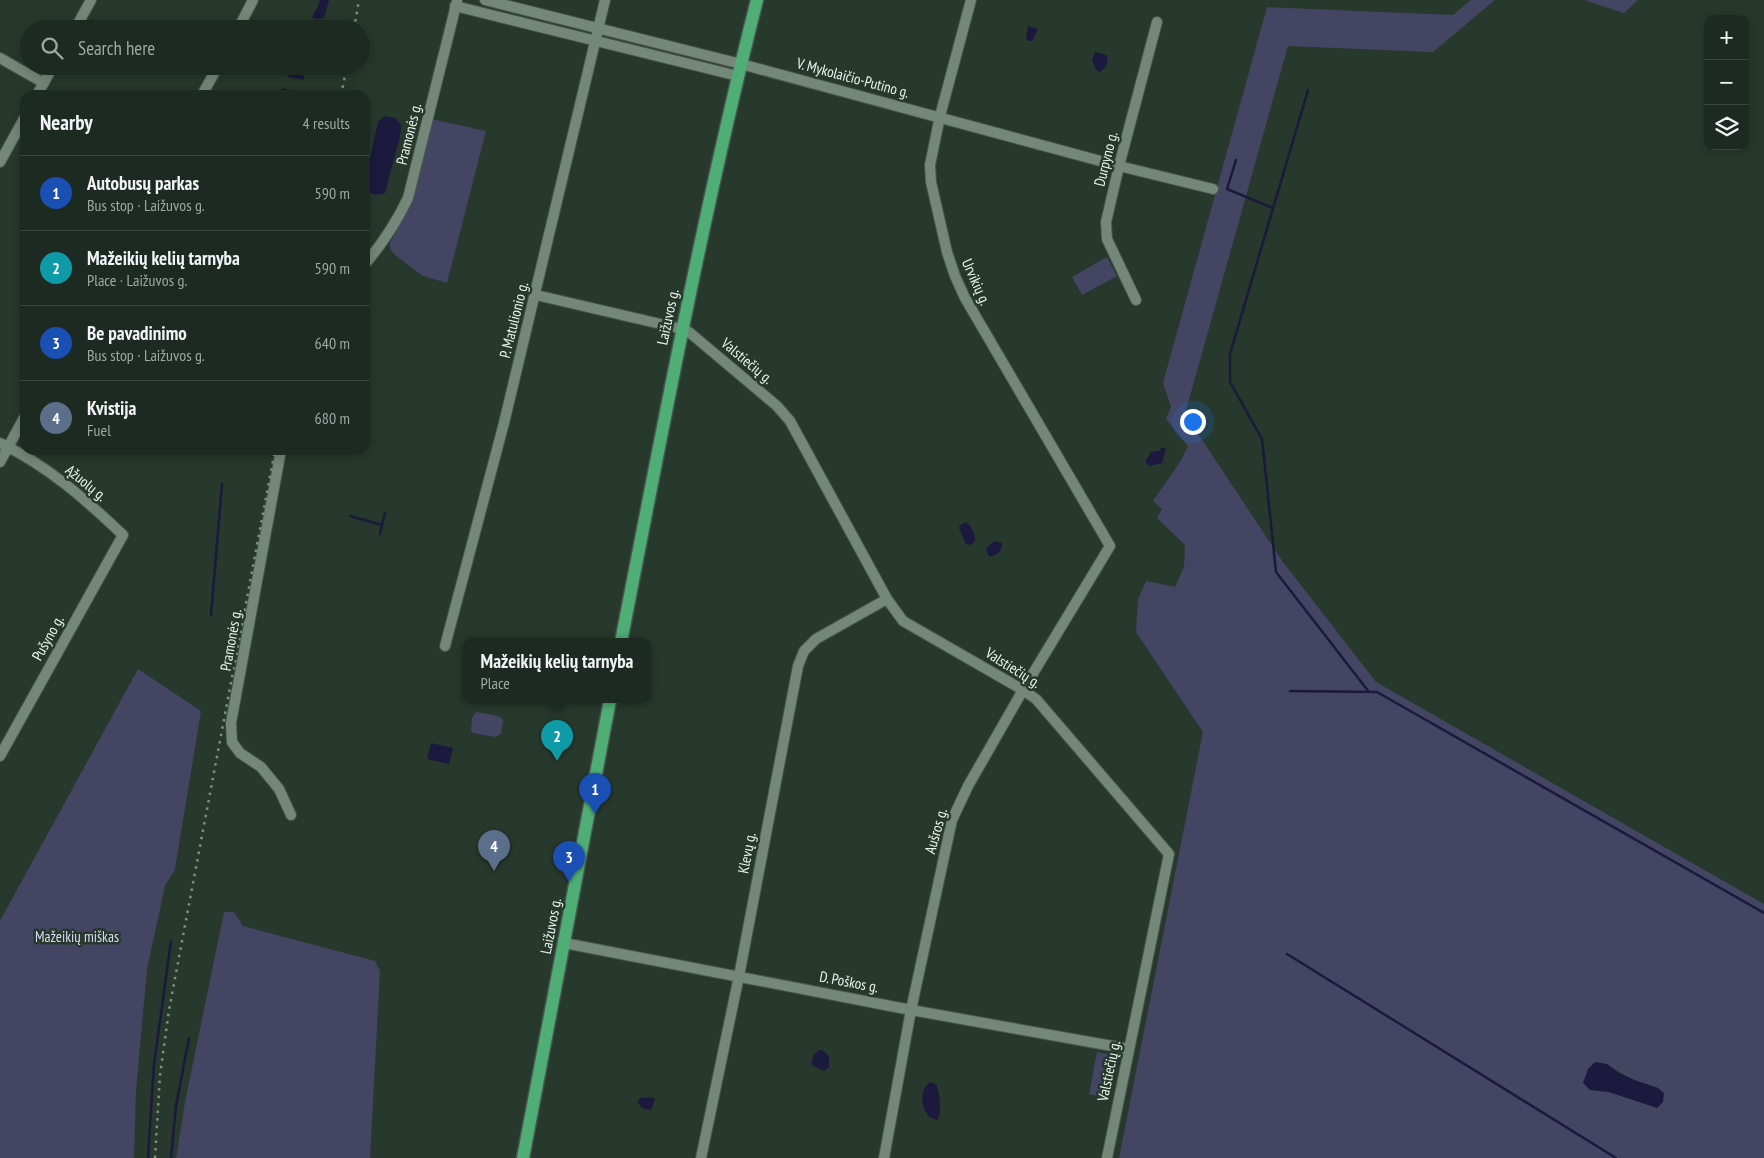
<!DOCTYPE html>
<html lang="en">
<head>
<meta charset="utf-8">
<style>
	:root { --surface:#1d2a21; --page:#25322a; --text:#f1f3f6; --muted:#a0a7a5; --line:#3b463f; --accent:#aeaefb }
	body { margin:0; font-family:"PT Sans Narrow",sans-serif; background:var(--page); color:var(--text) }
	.controls { position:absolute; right:15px; top:15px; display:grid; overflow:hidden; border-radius:10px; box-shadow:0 2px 12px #0003 }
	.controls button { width:45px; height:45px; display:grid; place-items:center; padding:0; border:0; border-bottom:1px solid var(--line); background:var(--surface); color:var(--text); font:25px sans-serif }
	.you { position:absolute; left:1192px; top:421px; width:18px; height:18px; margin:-12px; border:4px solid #fff; border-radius:50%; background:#1a73e8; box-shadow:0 0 0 8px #1a73e833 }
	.badge { display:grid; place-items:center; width:32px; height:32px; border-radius:50%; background:var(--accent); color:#fff; font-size:16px; font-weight:700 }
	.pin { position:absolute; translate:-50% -41px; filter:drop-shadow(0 1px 2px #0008) }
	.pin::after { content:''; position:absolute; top:26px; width:18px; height:15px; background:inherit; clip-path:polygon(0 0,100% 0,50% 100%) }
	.popup { position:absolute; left:463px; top:638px; width:188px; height:65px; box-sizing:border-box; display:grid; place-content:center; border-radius:10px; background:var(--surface); filter:drop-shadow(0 1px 4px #0005); font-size:16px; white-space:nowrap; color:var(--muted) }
	.popup b { font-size:19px; color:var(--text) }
	.popup::after { content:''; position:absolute; left:50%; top:100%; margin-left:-10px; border:10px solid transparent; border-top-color:var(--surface) }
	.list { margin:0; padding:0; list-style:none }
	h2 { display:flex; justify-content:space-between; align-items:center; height:65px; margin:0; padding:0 20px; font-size:21px }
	h2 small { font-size:16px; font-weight:400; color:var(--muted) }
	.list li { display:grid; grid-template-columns:32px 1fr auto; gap:15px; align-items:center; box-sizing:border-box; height:75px; padding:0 20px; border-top:1px solid var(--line) }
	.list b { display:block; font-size:19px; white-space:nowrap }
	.list p { margin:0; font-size:16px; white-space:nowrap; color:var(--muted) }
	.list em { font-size:16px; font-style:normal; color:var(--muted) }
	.icon { flex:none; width:28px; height:28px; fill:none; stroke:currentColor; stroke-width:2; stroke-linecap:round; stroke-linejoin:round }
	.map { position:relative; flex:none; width:1764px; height:1158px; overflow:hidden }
	.search { position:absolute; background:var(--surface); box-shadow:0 2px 12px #0003; left:20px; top:20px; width:350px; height:55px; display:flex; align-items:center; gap:12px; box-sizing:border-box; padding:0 18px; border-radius:28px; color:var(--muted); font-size:19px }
	.panel { position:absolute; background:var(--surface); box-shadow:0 2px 12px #0003; left:20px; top:90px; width:350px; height:365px; border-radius:15px }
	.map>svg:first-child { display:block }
	.green { fill:#444562; fill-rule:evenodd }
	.water { fill:#1b193d }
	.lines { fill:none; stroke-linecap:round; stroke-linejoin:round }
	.stream { stroke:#1b193d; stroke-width:2.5 }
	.minor-casing { stroke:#48564c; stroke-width:12 }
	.major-casing { stroke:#48564c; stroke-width:15 }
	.minor { stroke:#748879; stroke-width:10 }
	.major { stroke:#4fae76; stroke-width:12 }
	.rail { stroke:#808f84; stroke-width:2.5; stroke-dasharray:2.5 5; stroke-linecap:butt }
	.labels { text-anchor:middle; stroke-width:5; stroke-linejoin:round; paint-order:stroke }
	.street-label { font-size:15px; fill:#e9f4ec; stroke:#27382c }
	.park-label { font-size:15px; fill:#d9daf7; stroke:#27382c }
</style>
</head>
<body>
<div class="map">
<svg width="1764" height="1158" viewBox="0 0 1764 1158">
	<rect width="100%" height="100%" fill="#27382c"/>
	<path class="green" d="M1471,0H1495L1433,52L1288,46L1185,414L1283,562L1376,682L1764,904V1158H1119L1203,732L1136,632L1138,599L1146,581L1175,587L1184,567L1185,545L1157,518L1162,509L1153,501L1180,462L1188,446L1166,419L1171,407L1163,383L1267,7L1453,15ZM1607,1064C1623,1076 1639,1082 1658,1088V1108L1609,1092L1590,1090Z
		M1584,0H1638L1624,13Z
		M431,119L486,131L447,283L423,276L395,255L390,249V243L404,216Z
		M1107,257L1117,276L1082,295L1072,277Z
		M138,669L201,711L175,869L165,886L147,969L136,1091L134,1158H0V921Z
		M476,712L494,715L502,718L503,721L501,734L495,737L473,733L471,730L472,718Z
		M224,912H234L243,926L375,961L380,971L370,1158H176L185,1102Z
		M1097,1052L1118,1056L1110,1099L1089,1094Z"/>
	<path class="water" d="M320,0H329L324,18L316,19L312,17L318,6Z
		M1028,26L1038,29L1032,41H1028L1026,39Z
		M1095,52L1107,55C1109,62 1106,68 1100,72L1097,71L1092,60Z
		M290,66H303L304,80L288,77L287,73Z
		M282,88L291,90L298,95H278Z
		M384,116L395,118L401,125L400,136L385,193C374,197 365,194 365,181L378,122Z
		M1162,447L1166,449L1162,463L1150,466L1145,462L1151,452L1159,451Z
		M966,522C971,525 976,535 975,541L970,545L966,544L959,528L960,525Z
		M995,541L1002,543C1003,550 996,557 989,556L986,551L988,546Z
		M431,743L453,748L449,764L427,759Z
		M820,1050L824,1051L829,1057V1067L824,1071L812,1065C812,1058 813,1053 820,1050Z
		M1595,1062L1607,1064L1619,1073L1634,1080L1658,1088L1664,1093L1663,1102L1657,1108L1609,1092L1590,1090L1583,1083L1588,1069Z
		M930,1082L937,1085C939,1095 943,1113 937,1120L929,1117C921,1106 919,1091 930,1082Z
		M651,1097L655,1099L651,1110L642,1108L637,1102L640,1098Z"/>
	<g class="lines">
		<path class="stream" d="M1308,90L1230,354V382L1262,439L1276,572L1369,692
			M1236,160L1227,189L1273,208
			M350,516L382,525L385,513
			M380,534L382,525
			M211,615L222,484
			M1290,691L1377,692L1764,913
			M1287,954L1616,1158
			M148,1158L154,1064L171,941
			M171,1158L176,1106L189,1038"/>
		<g class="minor-casing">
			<path id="minor" d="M485,0L741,64L1119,166L1213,189
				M455,6L738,76
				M75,29L91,0
				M238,29L253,0
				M0,58L44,83
				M37,95L53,66
				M202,95L218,66
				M0,162L25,117
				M365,264C383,243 396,223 408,198L457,1
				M536,295L682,329L689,332L777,406L790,421L887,599L903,621L1023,690L1036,699L1169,854L1107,1158
				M1136,300L1107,239L1106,222L1119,166L1157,22
				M0,443C48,466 85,499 123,535L0,756
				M281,450L231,723L232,742L240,753L261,767L279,789L291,815
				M0,462L25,416
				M445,646L504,423L605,0
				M564,943L911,1010L1129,1049
				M701,1158L739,976L798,666L804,651L816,639L887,599
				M884,1158L911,1010L952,820L968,786L1023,690L1110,546L965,298L955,276L947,252L931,182L930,165L940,116L971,0"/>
		</g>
		<g class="major-casing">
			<path id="major" d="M621,642C663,427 703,212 757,0
				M523,1158L610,700"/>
		</g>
		<use href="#minor" class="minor"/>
		<use href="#major" class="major"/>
		<path class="rail" d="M354,29L359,0
			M341,95L347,66
			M155,1158L160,1075L169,1010L275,450"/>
	</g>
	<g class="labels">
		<g class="street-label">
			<text transform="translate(853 78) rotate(15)" y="5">V. Mykolaičio-Putino g.</text>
			<text transform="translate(409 134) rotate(-76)" y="5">Pramonės g.</text>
			<text transform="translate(1106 159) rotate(-76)" y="5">Durpyno g.</text>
			<text transform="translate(976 282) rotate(66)" y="5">Urvikių g.</text>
			<text transform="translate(668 317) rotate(-78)" y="5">Laižuvos g.</text>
			<text transform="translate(514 320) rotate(-76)" y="5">P. Matulionio g.</text>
			<text transform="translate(747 361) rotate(40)" y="5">Valstiečių g.</text>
			<text transform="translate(86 483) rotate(39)" y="5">Ąžuolų g.</text>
			<text transform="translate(48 638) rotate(-61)" y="5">Pušyno g.</text>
			<text transform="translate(231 640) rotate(-80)" y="5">Pramonės g.</text>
			<text transform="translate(1013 668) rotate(32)" y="5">Valstiečių g.</text>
			<text transform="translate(936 831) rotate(-74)" y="5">Aušros g.</text>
			<text transform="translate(747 853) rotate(-79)" y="5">Klevų g.</text>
			<text transform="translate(551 926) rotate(-79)" y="5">Laižuvos g.</text>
			<text transform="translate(849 982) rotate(11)" y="5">D. Poškos g.</text>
			<text transform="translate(1109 1071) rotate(-78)" y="5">Valstiečių g.</text>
		</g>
		<g class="park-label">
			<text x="77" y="942">Mažeikių miškas</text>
		</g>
	</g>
</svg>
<div class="controls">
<button>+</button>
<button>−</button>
<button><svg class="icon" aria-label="layers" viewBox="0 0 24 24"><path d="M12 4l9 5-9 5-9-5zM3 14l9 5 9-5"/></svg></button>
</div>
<div class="you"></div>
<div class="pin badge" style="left:595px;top:814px;background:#1a4fb4">1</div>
<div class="pin badge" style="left:557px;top:761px;background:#0f9aa8">2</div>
<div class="popup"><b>Mažeikių kelių tarnyba</b>Place</div>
<div class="pin badge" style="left:569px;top:882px;background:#1a4fb4">3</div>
<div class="pin badge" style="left:494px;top:871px;background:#5c6f8a">4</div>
<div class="search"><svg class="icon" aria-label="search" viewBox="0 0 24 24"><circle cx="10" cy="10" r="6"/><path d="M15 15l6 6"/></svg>Search here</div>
<section class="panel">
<h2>Nearby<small>4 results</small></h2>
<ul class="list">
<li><span class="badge" style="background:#1a4fb4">1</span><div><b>Autobusų parkas</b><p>Bus stop · Laižuvos g.</p></div><em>590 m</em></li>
<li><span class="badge" style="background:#0f9aa8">2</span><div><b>Mažeikių kelių tarnyba</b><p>Place · Laižuvos g.</p></div><em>590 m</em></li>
<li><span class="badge" style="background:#1a4fb4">3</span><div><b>Be pavadinimo</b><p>Bus stop · Laižuvos g.</p></div><em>640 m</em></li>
<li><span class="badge" style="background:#5c6f8a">4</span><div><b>Kvistija</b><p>Fuel</p></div><em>680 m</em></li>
</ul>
</section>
</div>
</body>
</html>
